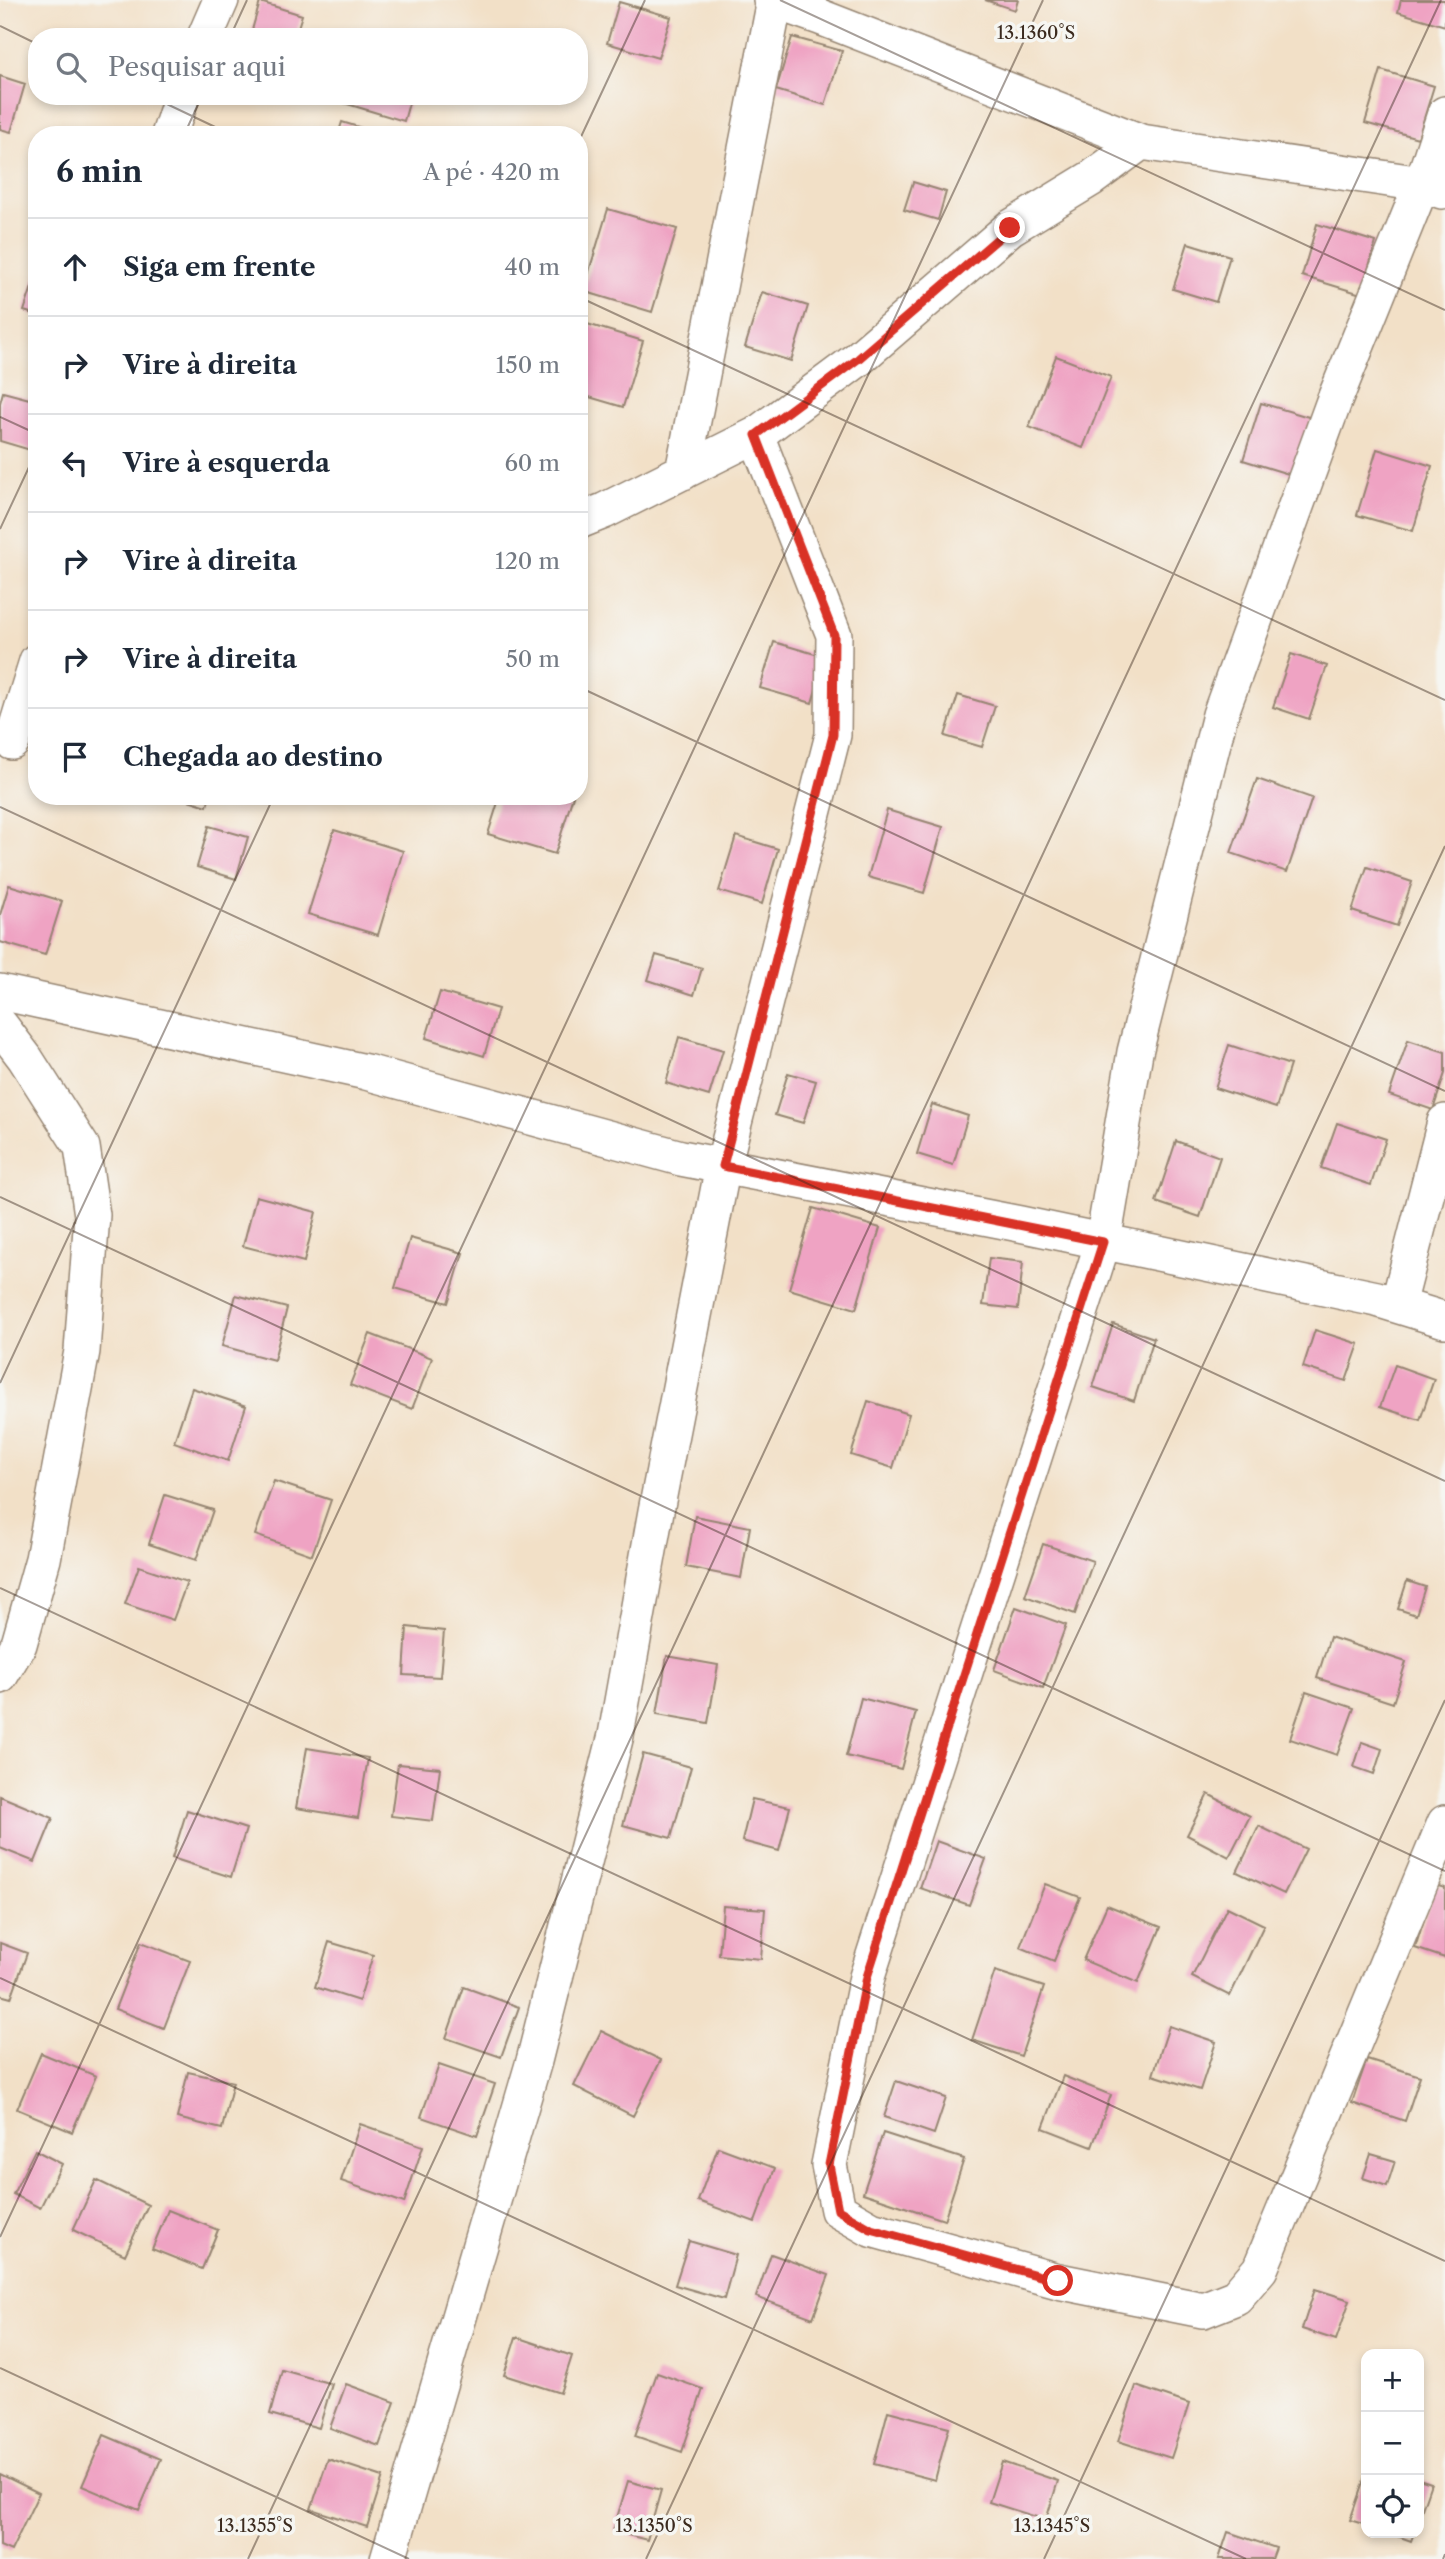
<!DOCTYPE html>
<html lang="pt">
<head>
<meta charset="utf-8">
<style>
	:root { --surface:#fff; --page:#f2f2f3; --text:#1f2937; --muted:#747a83; --line:#e0e1e3 }
	body { margin:0; font-family:"Libre Caslon Text",serif; background:var(--page); color:var(--text) }
	.controls { position:absolute; right:21px; bottom:21px; display:grid; overflow:hidden; border-radius:14px; box-shadow:0 4px 10px #0003 }
	.controls button { width:63px; height:63px; display:grid; place-items:center; padding:0; border:0; border-bottom:2px solid var(--line); background:var(--surface); color:var(--text); font:35px sans-serif }
	.stop { position:absolute; width:21px; height:21px; margin:-16px; border:5px solid #d93025; border-radius:50%; background:#fff }
	.stop.end { background:#d93025; border-color:#fff; box-shadow:0 2px 7px #0008 }
	.list { margin:0; padding:0; list-style:none }
	h2 { display:flex; justify-content:space-between; align-items:center; height:91px; margin:0; padding:0 28px; font-size:30px }
	h2 small { font-size:23px; font-weight:400; color:var(--muted) }
	.list li { display:grid; grid-template-columns:46px 1fr auto; gap:21px; align-items:center; box-sizing:border-box; height:98px; padding:0 28px; border-top:2px solid var(--line) }
	.list b { display:block; font-size:26px; white-space:nowrap }
	.list em { font-size:23px; font-style:normal; color:var(--muted) }
	.icon { flex:none; width:38px; height:38px; fill:none; stroke:currentColor; stroke-width:2; stroke-linecap:round; stroke-linejoin:round }
	.map { position:relative; flex:none; width:1445px; height:2559px; overflow:hidden }
	.search { position:absolute; background:var(--surface); box-shadow:0 4px 10px #0003; left:28px; top:28px; width:560px; height:77px; display:flex; align-items:center; gap:18px; box-sizing:border-box; padding:0 24px; border-radius:28px; color:var(--muted); font-size:26px }
	.panel { position:absolute; background:var(--surface); box-shadow:0 4px 10px #0003; left:28px; top:126px; width:560px; height:679px; border-radius:28px }
	.map>svg:first-child { display:block }
	.building { fill:#efa3c3 }
	.lines { fill:none; stroke-linecap:round; stroke-linejoin:round }
	.minor-casing { stroke:#968572; stroke-width:38 }
	.minor { stroke:#fff; stroke-width:35 }
	.route { stroke:#d93025; stroke-width:9 }
	.ticks { fill:none; stroke:#3b2a1e; stroke-width:2; stroke-opacity:0.45 }
	.ticks-label { font-size:18px; text-anchor:middle; fill:#3b2a1e; stroke:#f6f6f2; stroke-width:7; stroke-linejoin:round; paint-order:stroke }
</style>
</head>
<body>
<div class="map">
<svg width="1445" height="2559" viewBox="0 0 1445 2559">
	<rect width="100%" height="100%" fill="#f6f6f2"/>
	<filter id="ink" filterUnits="userSpaceOnUse"><feTurbulence type="fractalNoise" baseFrequency=".0143" numOctaves="2"/><feDisplacementMap in="SourceGraphic" scale="14" xChannelSelector="R" yChannelSelector="G"/><feConvolveMatrix kernelMatrix="1 2 1 2 8 2 1 2 1" color-interpolation-filters="sRGB"/></filter>
	<filter id="wash" filterUnits="userSpaceOnUse"><feTurbulence type="fractalNoise" baseFrequency=".00686" numOctaves="4" result="noise"/><feDisplacementMap in="SourceGraphic" scale="28" xChannelSelector="R" yChannelSelector="G"/><feGaussianBlur stdDeviation="1.57" result="paint"/><feColorMatrix in="noise" values="0 0 0 0 0 0 0 0 0 0 0 0 0 0 0 0 0 1.4 0 .05"/><feComposite in="paint" operator="in"/></filter>
	<g filter="url(#wash)">
		<rect width="100%" height="100%" fill="#f2e0c7"/>
		<g id="blocks">
			<path class="building" d="M985,0H1018L1015,10Z
				M1401,0H1445V26L1398,12Z
				M260,2L302,15L295,37H250Z
				M619,2L671,17L658,58L607,43Z
				M63,29L85,36V37H60Z
				M792,37L842,51L825,105L776,90Z
				M1381,70L1434,86L1418,138L1365,123Z
				M0,76L25,84L11,132L0,129Z
				M346,96H411L404,121L344,103Z
				M342,122L381,134V135H338Z
				M913,182L946,192L938,220L904,210Z
				M608,209L677,229L652,312L583,291Z
				M1317,224L1376,242L1361,294L1302,276Z
				M1188,243L1230,256L1216,302L1173,289Z
				M37,272V315L24,311Z
				M762,292L808,306L791,361L745,347Z
				M584,323L643,341L623,407L579,394V337Z
				M1056,356L1111,377L1083,448L1029,427Z
				M3,392L37,401V452L0,441V403Z
				M1261,403L1312,418L1295,476L1243,460Z
				M1377,449L1432,466L1413,531L1357,515Z
				M774,642L825,657L812,703L760,688Z
				M1291,654L1327,666L1309,719L1273,707Z
				M958,695L995,706L982,747L945,736Z
				M1257,779L1312,798L1287,872L1231,853Z
				M176,796H210L207,806Z
				M500,796H573L555,854L488,834Z
				M887,810L943,827L924,893L868,877Z
				M209,826L248,837L236,879L197,867Z
				M334,830L403,851L378,935L308,914Z
				M736,836L778,849L762,904L719,891Z
				M1367,867L1412,882L1397,926L1352,911Z
				M9,885L62,901L45,955L0,942V915Z
				M656,955L702,968L694,995L648,980Z
				M440,992L498,1009L484,1056L426,1038Z
				M679,1037L723,1050L709,1096L666,1083Z
				M1408,1040L1445,1052V1073L1433,1110L1389,1095Z
				M1229,1045L1290,1065L1276,1108L1215,1088Z
				M788,1073L816,1081L803,1123L775,1115Z
				M932,1104L968,1116L953,1165L917,1154Z
				M1337,1123L1386,1139L1371,1185L1321,1168Z
				M1176,1141L1220,1157L1200,1217L1156,1202Z
				M256,1196L316,1212L304,1262L243,1246Z
				M813,1208L880,1228L856,1309L789,1289Z
				M410,1238L463,1253L448,1303L395,1288Z
				M989,1258L1023,1262L1018,1309L983,1305Z
				M236,1295L287,1308L274,1360L222,1346Z
				M1113,1324L1154,1338L1134,1401L1093,1387Z
				M1315,1330L1359,1344L1346,1381L1303,1367Z
				M370,1334L432,1358L412,1409L350,1385Z
				M1395,1365L1434,1379L1420,1420L1380,1407Z
				M192,1388L246,1406L228,1461L174,1442Z
				M868,1401L909,1414L893,1468L851,1455Z
				M274,1481L331,1500L312,1555L255,1535Z
				M165,1495L213,1510L196,1560L149,1544Z
				M695,1516L750,1527L741,1578L686,1567Z
				M1043,1544L1093,1561L1075,1614L1025,1596Z
				M139,1566L187,1582L173,1620L125,1604Z
				M1407,1581L1425,1587L1416,1615L1398,1609Z
				M1016,1607L1066,1625L1043,1688L994,1670Z
				M407,1627L444,1631L440,1677L404,1675Z
				M1330,1637L1406,1662L1393,1703L1317,1678Z
				M667,1656L718,1665L708,1723L657,1714Z
				M1306,1692L1354,1708L1337,1755L1290,1739Z
				M861,1698L916,1712L901,1769L846,1756Z
				M1362,1742L1382,1749L1374,1774L1354,1767Z
				M307,1748L368,1758L358,1818L296,1808Z
				M643,1754L691,1767L671,1838L623,1825Z
				M398,1764L440,1768L433,1821L391,1816Z
				M1208,1794L1250,1816L1229,1857L1187,1835Z
				M0,1796L53,1818L35,1862L0,1848Z
				M752,1799L790,1807L779,1851L742,1841Z
				M187,1810L246,1829L231,1877L172,1858Z
				M1259,1826L1306,1849L1284,1894L1237,1872Z
				M936,1841L986,1859L969,1905L920,1888Z
				M1045,1884L1080,1897L1054,1961L1020,1947Z
				M1435,1885L1445,1888V1958L1415,1948Z
				M1107,1905L1161,1927L1138,1983L1083,1960Z
				M723,1906L765,1909L761,1959L719,1955Z
				M1227,1907L1264,1925L1230,1996L1192,1977Z
				M141,1942L190,1961L164,2028L115,2009Z
				M329,1942L373,1955L359,2001L315,1987Z
				M0,1943L27,1953L11,1998L0,1995Z
				M995,1971L1044,1987L1021,2056L972,2040Z
				M464,1987L519,2007L501,2057L446,2038Z
				M1169,2026L1216,2042L1200,2090L1153,2075Z
				M601,2031L661,2060L633,2116L574,2086Z
				M41,2053L96,2076L72,2132L17,2109Z
				M1367,2059L1420,2076L1405,2121L1352,2103Z
				M439,2065L495,2084L477,2136L421,2117Z
				M188,2072L233,2082L222,2129L177,2118Z
				M1063,2076L1111,2095L1092,2147L1043,2128Z
				M896,2081L946,2098L934,2134L884,2117Z
				M360,2124L423,2146L404,2203L341,2181Z
				M883,2133L964,2159L944,2220L863,2193Z
				M718,2147L775,2168L755,2222L698,2201Z
				M35,2150L62,2164L40,2208L13,2194Z
				M1371,2154L1395,2161L1387,2186L1363,2178Z
				M96,2180L148,2205L125,2255L73,2230Z
				M168,2210L218,2230L202,2269L152,2249Z
				M689,2241L736,2255L724,2299L675,2285Z
				M771,2254L829,2275L813,2318L756,2297Z
				M1315,2289L1350,2300L1336,2340L1302,2329Z
				M516,2337L572,2356L560,2393L504,2375Z
				M282,2370L332,2384L319,2428L270,2414Z
				M657,2373L703,2389L682,2452L635,2436Z
				M346,2384L395,2402L379,2446L330,2428Z
				M1136,2386L1189,2404L1171,2458L1118,2441Z
				M888,2411L949,2427L935,2480L874,2464Z
				M104,2435L161,2459L139,2510L82,2486Z
				M328,2459L383,2477L367,2527L311,2509Z
				M1002,2462L1058,2481L1046,2520L989,2502Z
				M0,2474L39,2493L11,2551L0,2546Z
				M1366,2474V2525L1350,2520Z
				M1419,2479L1431,2483L1419,2518Z
				M628,2481L661,2490L647,2540L613,2531Z
				M1228,2532L1276,2548L1272,2559H1219Z
				M1389,2533H1414L1411,2541Z"/>
		</g>
	</g>
	<g filter="url(#ink)">
		<use href="#blocks" fill-opacity="0" stroke="#968572" stroke-width="2"/>
		<g class="lines">
			<g class="minor-casing">
				<path id="minor" d="M771,0L820,17L1141,142L1422,184L1442,191
					M205,37L221,0
					M1445,114L1422,184L1333,404L1220,715L1135,1052L1103,1242L867,1977L829,2165L838,2210L871,2229L1058,2281L1203,2310L1236,2297L1260,2269L1445,1823
					M169,135L182,96
					M683,472L775,0
					M579,521L604,511L756,435L858,359L1010,228L1092,178L1141,142
					M12,742L37,661
					M0,992L366,1072L681,1158L1020,1224L1377,1299L1445,1320
					M0,1025L25,1058L82,1147L92,1215L82,1351L43,1559L19,1644L0,1676
					M1398,1305L1445,1122
					M388,2559L534,2061L616,1735L656,1511L723,1166L833,735L834,635L756,435"/>
			</g>
			<use href="#minor" class="minor"/>
		</g>
	</g>
	<g class="lines" filter="url(#ink)">
		<path class="route" d="M1010,228L858,359L756,435L834,635L833,735L723,1166L1103,1242L867,1977L829,2165L838,2210L871,2229L1058,2281"/>
	</g>
	<path class="ticks" d="M780,0L1445,310M0,26L37,44M230,37L247,0M150,96L232,135M184,135L202,96M579,141L645,0M579,297L1445,700M0,417L37,434M0,529L37,450M579,687L1445,1091M0,807L1445,1481M0,1197L1445,1871M0,1383L274,796M0,1588L1445,2261M0,1978L1246,2559M0,2237L1043,0M0,2368L409,2559M248,2559L1441,0M646,2559L1445,846M1044,2559L1445,1700M1443,2559L1445,2554"/>
	<g class="ticks-label">
		<text x="1036" y="39">13.1360°S</text>
		<text x="255" y="2532">13.1355°S</text>
		<text x="654" y="2532">13.1350°S</text>
		<text x="1052" y="2532">13.1345°S</text>
	</g>
</svg>
<div class="controls">
<button>+</button>
<button>−</button>
<button><svg class="icon" aria-label="locate" viewBox="0 0 24 24"><circle cx="12" cy="12" r="6"/><path d="M12 2v4M12 18v4M2 12h4M18 12h4"/></svg></button>
</div>
<div class="stop" style="left:1058px;top:2281px"></div>
<div class="stop end" style="left:1010px;top:228px"></div>
<div class="search"><svg class="icon" aria-label="search" viewBox="0 0 24 24"><circle cx="10" cy="10" r="6"/><path d="M15 15l6 6"/></svg>Pesquisar aqui</div>
<section class="panel">
<h2>6 min<small>A pé · 420 m</small></h2>
<ul class="list">
<li><svg class="icon" aria-label="ahead" viewBox="0 0 24 24"><path d="M12 20V5M6 11l6-6 6 6"/></svg><div><b>Siga em frente</b></div><em>40 m</em></li>
<li><svg class="icon" aria-label="right" viewBox="0 0 24 24"><path d="M7 20v-9h11M14 6l5 5-5 5"/></svg><div><b>Vire à direita</b></div><em>150 m</em></li>
<li><svg class="icon" aria-label="left" viewBox="0 0 24 24"><path d="M17 20v-9H6M10 6l-5 5 5 5"/></svg><div><b>Vire à esquerda</b></div><em>60 m</em></li>
<li><svg class="icon" aria-label="right" viewBox="0 0 24 24"><path d="M7 20v-9h11M14 6l5 5-5 5"/></svg><div><b>Vire à direita</b></div><em>120 m</em></li>
<li><svg class="icon" aria-label="right" viewBox="0 0 24 24"><path d="M7 20v-9h11M14 6l5 5-5 5"/></svg><div><b>Vire à direita</b></div><em>50 m</em></li>
<li><svg class="icon" aria-label="arrive" viewBox="0 0 24 24"><path d="M6 21V4h12l-3 4 3 4H6"/></svg><div><b>Chegada ao destino</b></div></li>
</ul>
</section>
</div>
</body>
</html>
